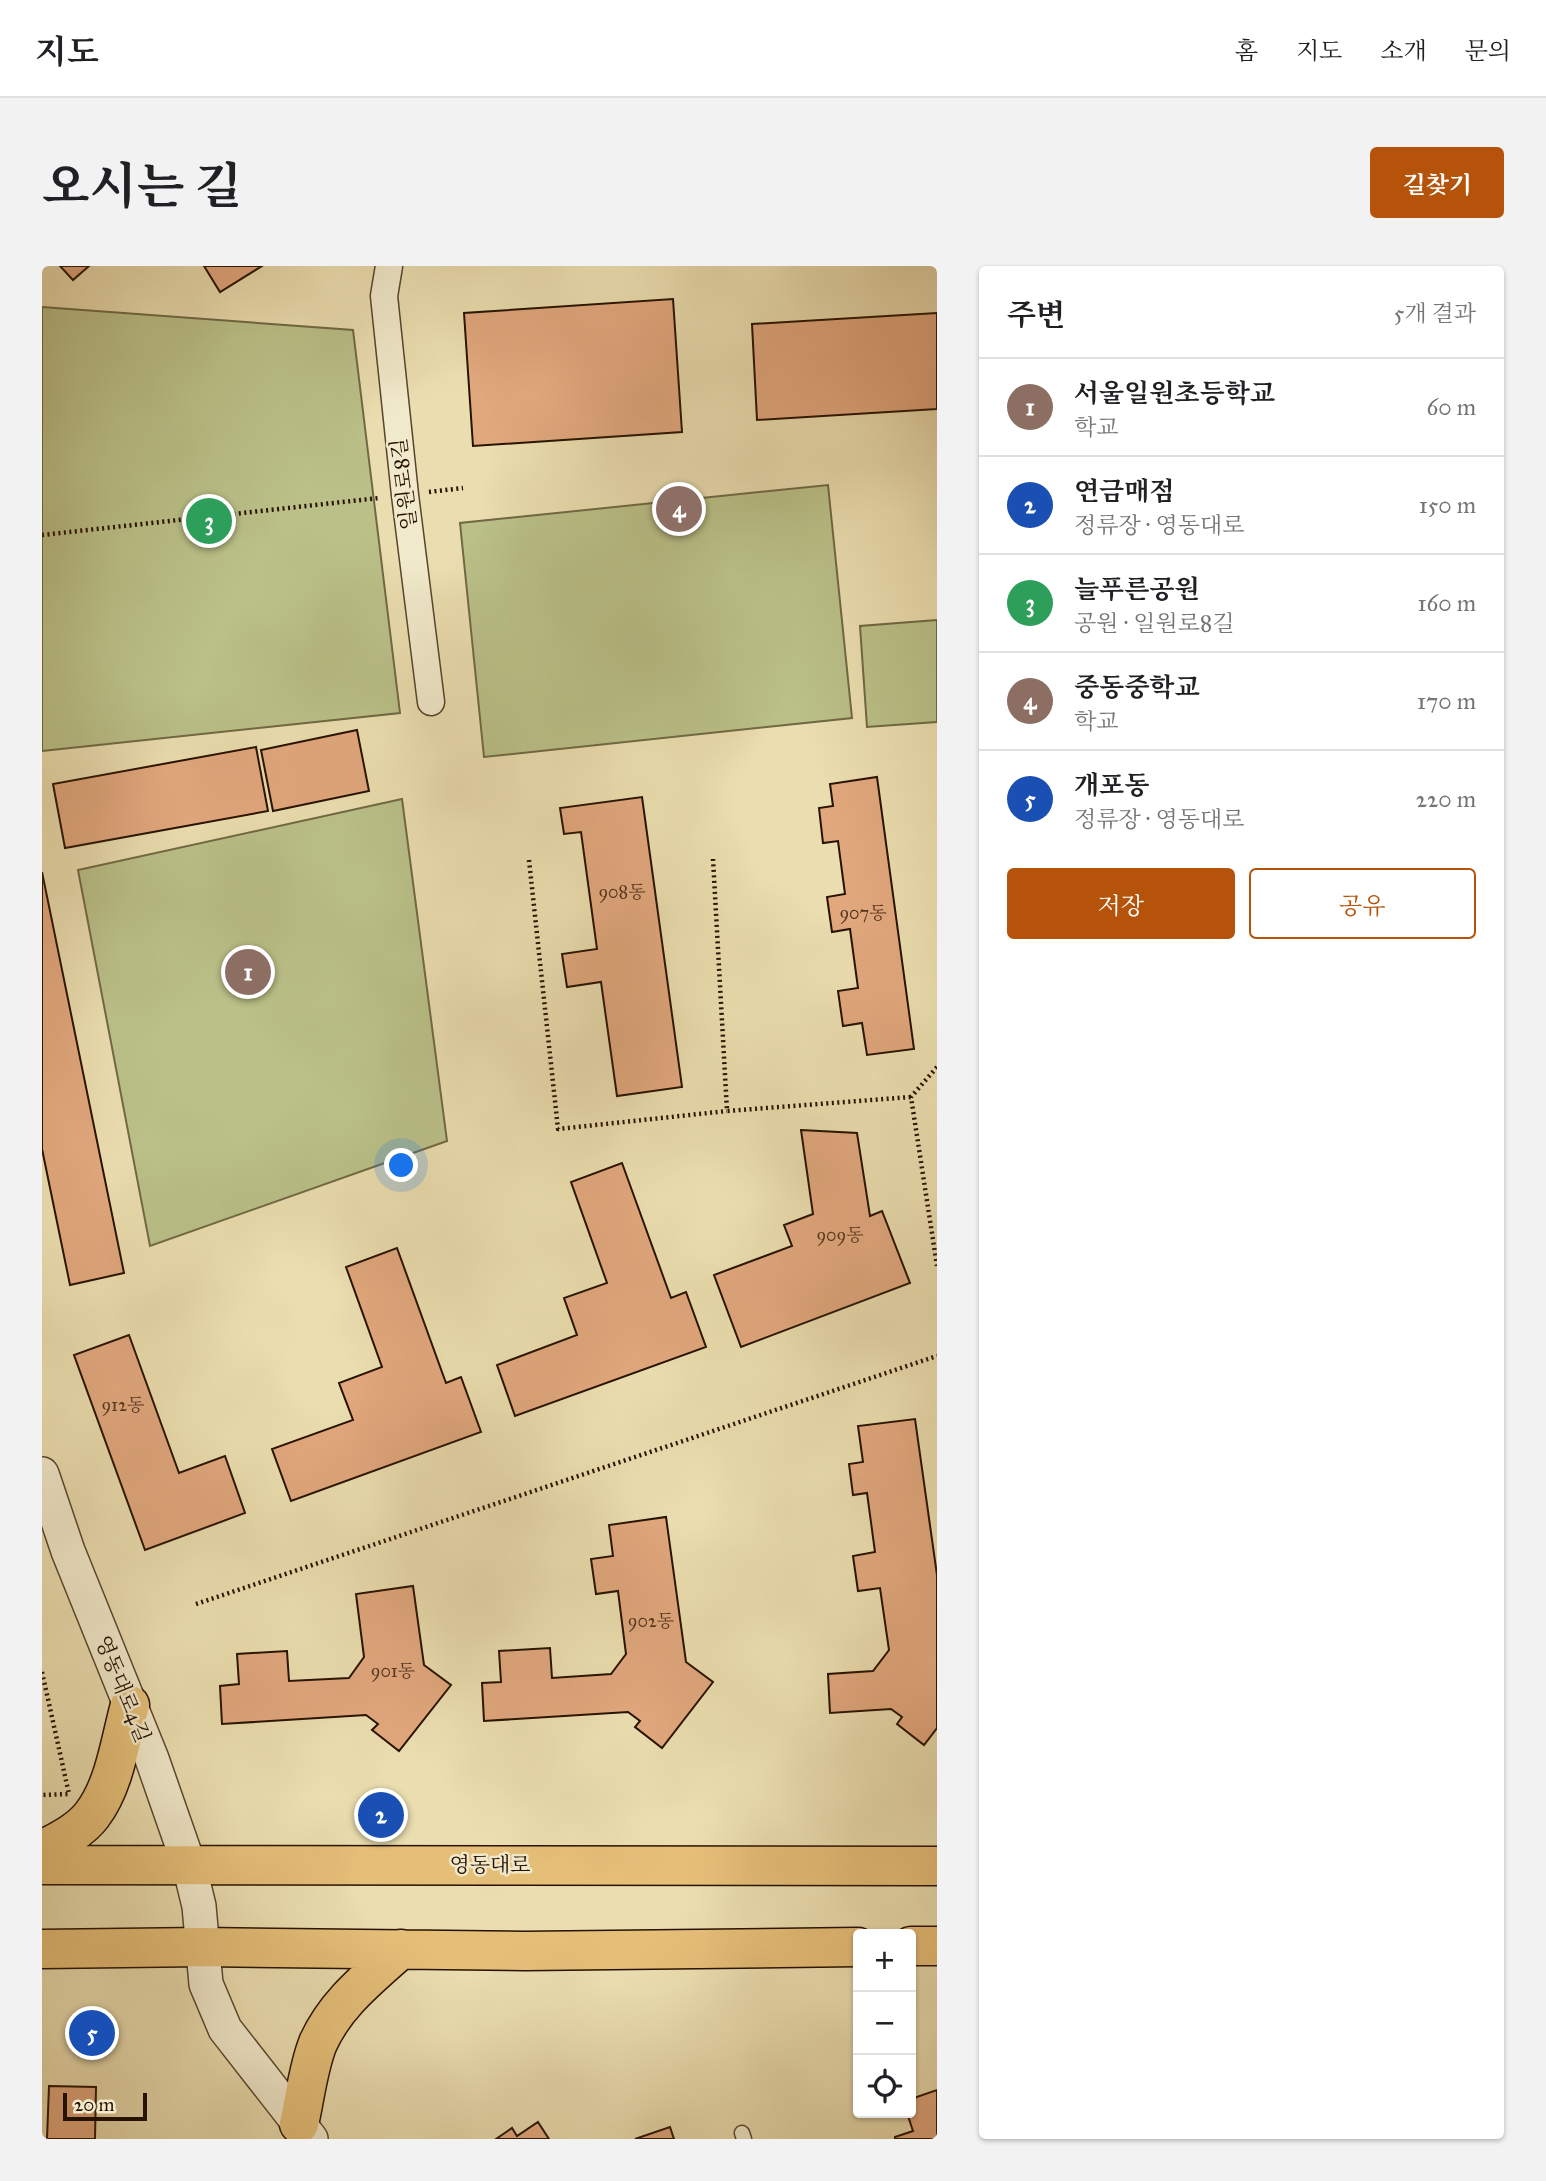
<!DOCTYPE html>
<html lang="ko">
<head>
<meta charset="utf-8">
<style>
	:root { --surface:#fff; --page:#f2f2f2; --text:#202124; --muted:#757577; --line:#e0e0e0; --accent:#b45309 }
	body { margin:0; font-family:"IM FELL Great Primer","Noto Serif KR",serif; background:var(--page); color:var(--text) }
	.controls { position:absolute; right:21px; bottom:21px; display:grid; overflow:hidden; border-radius:7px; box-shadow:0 2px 5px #0004 }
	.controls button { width:63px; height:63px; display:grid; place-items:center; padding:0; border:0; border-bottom:2px solid var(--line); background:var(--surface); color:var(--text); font:35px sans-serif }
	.scale { position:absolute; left:21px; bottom:18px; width:84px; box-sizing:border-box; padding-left:7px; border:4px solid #271200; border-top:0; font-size:19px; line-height:24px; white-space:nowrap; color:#271200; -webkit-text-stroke:5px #f1e9cb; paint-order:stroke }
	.you { position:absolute; left:360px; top:900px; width:24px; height:24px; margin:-18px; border:5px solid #fff; border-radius:50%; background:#1a73e8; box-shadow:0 0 0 10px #1a73e833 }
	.badge { display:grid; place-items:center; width:46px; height:46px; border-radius:50%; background:var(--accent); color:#fff; font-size:23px; font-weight:700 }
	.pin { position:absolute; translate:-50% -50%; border:4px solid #fff; box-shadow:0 2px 7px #0006 }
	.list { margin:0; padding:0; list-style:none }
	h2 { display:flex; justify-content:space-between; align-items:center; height:91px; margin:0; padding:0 28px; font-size:30px }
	h2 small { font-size:23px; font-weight:400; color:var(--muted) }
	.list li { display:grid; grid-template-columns:46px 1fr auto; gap:21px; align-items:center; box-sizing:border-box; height:98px; padding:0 28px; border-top:2px solid var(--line) }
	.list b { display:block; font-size:26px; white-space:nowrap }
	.list p { margin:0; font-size:23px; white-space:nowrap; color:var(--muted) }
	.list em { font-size:23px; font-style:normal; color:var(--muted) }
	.actions { display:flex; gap:14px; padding:21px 28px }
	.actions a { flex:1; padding:16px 0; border:2px solid var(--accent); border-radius:7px; text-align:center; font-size:24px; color:var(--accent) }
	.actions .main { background:var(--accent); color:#fff }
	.icon { flex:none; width:38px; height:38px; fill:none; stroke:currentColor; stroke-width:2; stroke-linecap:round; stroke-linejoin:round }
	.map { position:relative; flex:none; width:895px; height:1873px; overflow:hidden; border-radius:7px }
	header { display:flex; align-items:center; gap:42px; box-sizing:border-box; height:98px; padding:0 35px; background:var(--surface); border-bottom:2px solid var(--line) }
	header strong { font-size:33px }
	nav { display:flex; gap:38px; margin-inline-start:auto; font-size:24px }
	.intro { display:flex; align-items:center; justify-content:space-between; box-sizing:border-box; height:168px; padding:0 42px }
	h1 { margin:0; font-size:49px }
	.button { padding:18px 32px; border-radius:7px; background:var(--accent); color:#fff; font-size:24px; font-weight:700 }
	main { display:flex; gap:42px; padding:0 42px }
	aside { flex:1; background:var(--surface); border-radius:7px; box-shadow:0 2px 5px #0004 }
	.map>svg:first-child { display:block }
	.green { fill:#bac088; stroke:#706944; stroke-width:2 }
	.building { fill:#e1a77d; stroke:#271200; stroke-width:2 }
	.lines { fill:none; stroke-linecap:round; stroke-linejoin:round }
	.service-casing { stroke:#58452c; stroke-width:17 }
	.minor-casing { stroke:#58452c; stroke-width:29 }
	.tertiary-casing { stroke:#58452c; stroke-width:36 }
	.primary-casing { stroke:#271200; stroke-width:41 }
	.path { stroke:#271200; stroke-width:4.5; stroke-dasharray:2 3.5; stroke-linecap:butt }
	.service { stroke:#f1e9cb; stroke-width:14 }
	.minor { stroke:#f1e9cb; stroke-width:26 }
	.tertiary { stroke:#f1e9cb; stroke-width:33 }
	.primary { stroke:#e5be78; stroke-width:38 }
	.labels { text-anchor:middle; stroke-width:5; stroke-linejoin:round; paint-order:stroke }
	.number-label { font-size:18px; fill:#56371f }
	.street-label { font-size:21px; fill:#271200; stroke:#f1e9cb }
</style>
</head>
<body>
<header>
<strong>지도</strong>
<nav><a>홈</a><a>지도</a><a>소개</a><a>문의</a></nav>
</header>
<div class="intro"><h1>오시는 길</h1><a class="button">길찾기</a></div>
<main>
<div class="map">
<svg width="895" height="1873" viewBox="0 0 895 1873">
	<rect width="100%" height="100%" fill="#eaddaf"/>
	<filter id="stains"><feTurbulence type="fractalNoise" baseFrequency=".00286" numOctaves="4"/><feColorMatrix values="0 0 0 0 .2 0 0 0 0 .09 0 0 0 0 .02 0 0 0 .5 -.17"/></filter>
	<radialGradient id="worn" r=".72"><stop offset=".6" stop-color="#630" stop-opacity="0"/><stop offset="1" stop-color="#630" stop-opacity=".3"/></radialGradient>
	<path class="green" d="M0,41L311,64L358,447L0,485Z
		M786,219L810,452L442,491L418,257Z
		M895,354V456L825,461L818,360Z
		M360,533L405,875L108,980L36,604Z"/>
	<path class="building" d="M18,0H47L31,14Z
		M162,0H220L178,26Z
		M631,33L640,166L431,180L422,47Z
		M895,47V143L715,154L710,58Z
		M315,464L327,525L231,545L219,484Z
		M214,481L226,545L23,582L11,518Z
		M835,511L872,783L825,789L820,757L801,760L796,725L816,722L808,663L790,666L785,631L803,628L796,575L781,577L777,542L791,540L788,518Z
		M600,531L640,821L575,830L559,716L525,721L520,688L555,683L539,566L522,568L518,542Z
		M0,606L82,1007L28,1019L0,883Z
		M759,864L815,867L828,950L840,945L868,1017L699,1081L672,1009L750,980L742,959L771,948Z
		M580,897L629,1032L644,1026L664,1081L473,1150L455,1099L535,1069L522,1032L565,1017L529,916Z
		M355,982L404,1117L419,1111L439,1166L249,1235L230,1183L311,1154L297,1117L340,1101L304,1001Z
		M87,1069L137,1207L183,1190L203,1247L103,1284L32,1089Z
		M873,1153L895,1309V1462L882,1479L855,1458L860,1451L849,1443L788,1447L786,1408L831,1405L847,1384L838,1322L816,1325L811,1290L833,1286L825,1227L811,1229L807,1198L821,1196L816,1160Z
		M624,1251L644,1396L671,1416L620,1482L593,1461L598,1455L586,1446L442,1455L440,1417L459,1416L457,1385L508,1382L510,1412L569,1408L584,1388L576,1325L554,1328L549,1293L571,1290L567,1259Z
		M371,1320L382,1399L409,1419L357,1485L330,1464L336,1458L324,1449L180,1458L178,1420L197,1418L195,1388L245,1385L247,1415L307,1412L322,1391L314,1328Z
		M7,1820L54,1821L53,1873H5Z
		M895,1824V1873H853V1871L871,1865L865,1847H869V1833Z
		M496,1856L507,1873H454L470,1862L475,1870Z
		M628,1861L632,1873H593Z"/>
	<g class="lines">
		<g class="service-casing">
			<path id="service" d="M700,1867L702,1873"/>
		</g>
		<g class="minor-casing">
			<path id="minor" d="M347,0L342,30L363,229L389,436"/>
		</g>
		<g class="tertiary-casing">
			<path id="tertiary" d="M0,1208L26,1285L110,1493L147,1599L157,1640L164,1718L183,1763L269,1873"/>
		</g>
		<g class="primary-casing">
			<path id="primary" d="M0,1584C17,1575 38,1565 50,1549C73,1519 78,1475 88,1439
				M0,1599L895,1600
				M869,1680H895
				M0,1683L160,1681L483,1685L816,1681
				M257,1858C263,1832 266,1802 276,1777C294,1737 327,1712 359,1683"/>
		</g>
		<path class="path" d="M387,226L421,222
			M0,269L337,232
			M671,593L685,845L869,831
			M487,594L516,863L685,845
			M895,801L869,831L895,1000
			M154,1338L895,1090
			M0,1406L27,1528L0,1529"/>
		<use href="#service" class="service"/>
		<use href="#minor" class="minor"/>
		<use href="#tertiary" class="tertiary"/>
		<use href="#primary" class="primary"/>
	</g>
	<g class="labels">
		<g class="number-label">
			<text x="580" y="632">908동</text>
			<text x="821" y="653">907동</text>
			<text x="798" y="975">909동</text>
			<text x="81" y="1145">912동</text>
			<text x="609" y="1361">902동</text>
			<text x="351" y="1411">901동</text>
		</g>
		<g class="street-label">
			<text transform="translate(362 218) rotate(-97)" y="7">일원로8길</text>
			<text transform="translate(81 1423) rotate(68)" y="7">영동대로4길</text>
			<text x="448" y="1606">영동대로</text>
		</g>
	</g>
	<rect width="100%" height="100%" filter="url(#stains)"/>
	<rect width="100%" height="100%" fill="url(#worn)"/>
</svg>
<div class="controls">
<button>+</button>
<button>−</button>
<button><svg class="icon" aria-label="locate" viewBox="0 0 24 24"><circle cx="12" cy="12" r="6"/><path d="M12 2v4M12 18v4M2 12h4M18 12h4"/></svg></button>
</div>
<div class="scale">20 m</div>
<div class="you"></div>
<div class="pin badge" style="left:206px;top:706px;background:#8d6e63">1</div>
<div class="pin badge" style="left:339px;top:1549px;background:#1a4fb4">2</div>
<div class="pin badge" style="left:167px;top:255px;background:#2e9e5b">3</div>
<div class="pin badge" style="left:637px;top:243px;background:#8d6e63">4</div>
<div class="pin badge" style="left:50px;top:1767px;background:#1a4fb4">5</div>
</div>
<aside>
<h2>주변<small>5개 결과</small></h2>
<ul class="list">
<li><span class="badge" style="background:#8d6e63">1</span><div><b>서울일원초등학교</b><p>학교</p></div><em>60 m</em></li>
<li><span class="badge" style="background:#1a4fb4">2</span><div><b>연금매점</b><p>정류장 · 영동대로</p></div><em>150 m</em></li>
<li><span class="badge" style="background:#2e9e5b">3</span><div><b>늘푸른공원</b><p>공원 · 일원로8길</p></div><em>160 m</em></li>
<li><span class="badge" style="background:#8d6e63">4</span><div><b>중동중학교</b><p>학교</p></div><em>170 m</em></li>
<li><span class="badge" style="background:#1a4fb4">5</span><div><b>개포동</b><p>정류장 · 영동대로</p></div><em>220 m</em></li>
</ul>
<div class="actions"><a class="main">저장</a><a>공유</a></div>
</aside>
</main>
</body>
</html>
